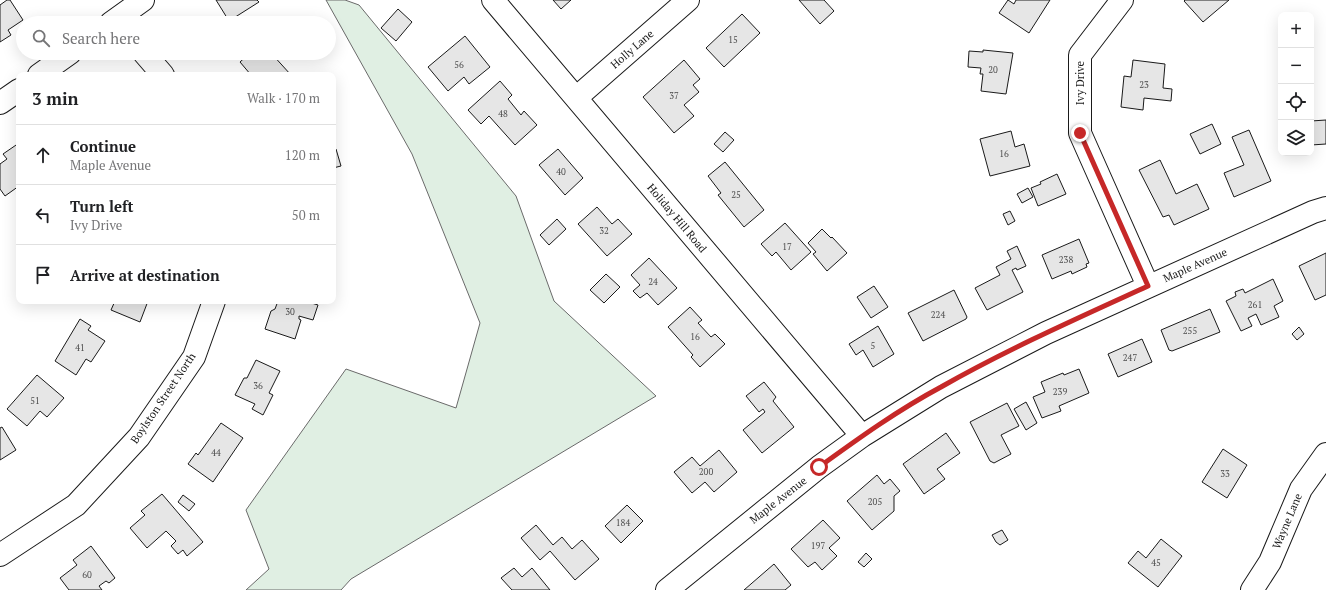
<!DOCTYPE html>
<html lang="en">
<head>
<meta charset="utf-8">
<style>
	:root { --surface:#fff; --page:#f6f6f6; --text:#202124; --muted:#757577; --line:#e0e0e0 }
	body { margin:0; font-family:"PT Serif",serif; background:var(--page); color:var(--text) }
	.controls { position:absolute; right:12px; top:12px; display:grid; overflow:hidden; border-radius:8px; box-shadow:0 4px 16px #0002 }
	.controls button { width:36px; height:36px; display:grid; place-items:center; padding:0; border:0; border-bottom:1px solid var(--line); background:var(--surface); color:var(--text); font:20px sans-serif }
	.stop { position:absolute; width:12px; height:12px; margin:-9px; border:3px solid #c62828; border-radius:50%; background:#fff }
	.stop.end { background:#c62828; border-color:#fff; box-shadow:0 1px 4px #0008 }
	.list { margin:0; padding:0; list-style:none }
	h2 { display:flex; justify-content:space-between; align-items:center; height:52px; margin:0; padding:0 16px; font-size:17px }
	h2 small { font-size:13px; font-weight:400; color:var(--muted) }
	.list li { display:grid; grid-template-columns:26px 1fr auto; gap:12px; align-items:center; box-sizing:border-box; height:60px; padding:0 16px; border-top:1px solid var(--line) }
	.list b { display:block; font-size:15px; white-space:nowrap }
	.list p { margin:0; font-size:13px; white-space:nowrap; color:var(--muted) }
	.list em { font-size:13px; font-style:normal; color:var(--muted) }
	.icon { flex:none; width:22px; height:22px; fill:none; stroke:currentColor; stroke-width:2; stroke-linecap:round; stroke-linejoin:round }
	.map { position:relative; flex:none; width:1326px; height:590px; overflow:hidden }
	.search { position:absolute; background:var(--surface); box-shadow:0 4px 16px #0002; left:16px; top:16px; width:320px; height:44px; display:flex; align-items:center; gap:10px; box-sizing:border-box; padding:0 14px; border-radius:22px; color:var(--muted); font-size:15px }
	.panel { position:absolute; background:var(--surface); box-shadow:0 4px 16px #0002; left:16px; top:72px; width:320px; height:232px; border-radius:8px }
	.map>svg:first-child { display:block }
	.green { fill:#e0efe3; stroke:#6a6a6a }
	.building { fill:#e6e6e6; stroke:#1a1a1a }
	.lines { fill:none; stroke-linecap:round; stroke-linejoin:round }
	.minor-casing { stroke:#1a1a1a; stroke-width:24 }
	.minor { stroke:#fff; stroke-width:22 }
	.route { stroke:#c62828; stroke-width:5 }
	.labels { text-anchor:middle; stroke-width:3; stroke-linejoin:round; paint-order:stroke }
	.number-label { font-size:9px; fill:#4d4d4d }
	.street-label { font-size:11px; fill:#1a1a1a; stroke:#fff }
</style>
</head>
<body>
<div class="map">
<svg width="1326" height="590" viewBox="0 0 1326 590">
	<rect width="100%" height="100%" fill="#fff"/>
	<path class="green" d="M326,0H345L359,5L516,196L554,301L656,396L351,579L341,590H246L269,569L246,510L346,369L456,408L480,323L412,154Z"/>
	<path class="building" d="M7,0H10L23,20L8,30L11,35L0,42V5Z
		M216,0H257L259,2L229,21Z
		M553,0H571L561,9Z
		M799,0H824L834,11L820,24Z
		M1008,0L1014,4L1016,0H1050L1029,33L999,13Z
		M1185,0H1229L1203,22L1184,1Z
		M398,9L412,22L396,41L381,28Z
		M742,14L760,33L724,67L706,48Z
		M465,36L490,67L469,84L464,77L448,91L428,67Z
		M983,50L1013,53L1006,94L981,91L983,74H980L981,68L968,67L969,51L983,52Z
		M250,53H271L291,75H251L240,62Z
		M684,60L700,79L693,85L699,92L684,105L694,116L674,133L643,97Z
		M1133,60L1165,64L1163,88L1172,89L1171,101L1144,98L1143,110L1121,107L1124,76L1131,77Z
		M500,81L512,95L508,99L521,115L524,111L537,125L515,145L489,116L481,124L468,110Z
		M1326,120V144L1311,145V121Z
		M1212,124L1221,144L1200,154L1190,134Z
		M1249,130L1271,181L1234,197L1224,173L1244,165L1232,137Z
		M1011,131L1015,147L1024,144L1030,166L990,176L980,139Z
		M725,132L734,140L723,152L714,144Z
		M19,143V186L5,196L0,189V164L7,159L3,154Z
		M336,149L341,166L333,168V150Z
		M558,149L583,178L565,195L539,165Z
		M1160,160L1176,194L1197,184L1209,209L1174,225L1169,215L1163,217L1139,170Z
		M725,162L764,210L744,227L718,195L721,193L708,176Z
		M1057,174L1066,194L1038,206L1031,188L1041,184L1040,182Z
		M1028,188L1033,197L1022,203L1017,194Z
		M597,207L612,224L618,219L632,234L607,256L578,224Z
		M1010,211L1015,221L1008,225L1003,214Z
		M557,219L566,229L549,245L540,235Z
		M785,223L811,252L791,270L776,252L772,256L761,244Z
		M822,229L831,238L832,237L847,253L827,271L813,254L816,252L808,243Z
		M1079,239L1089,263L1086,264L1087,267L1072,274L1071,271L1052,279L1042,255Z
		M1017,246L1026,266L1017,270L1016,268L1012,270L1023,292L987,310L975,288L1000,275L996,267L1011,259L1007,251Z
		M1326,253V295L1315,300L1299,266Z
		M649,258L677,288L658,305L647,293L640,298L633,291L640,285L631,275Z
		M606,274L620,287L604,303L590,290Z
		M1273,279L1283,301L1274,306L1279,317L1261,325L1256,314L1248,318L1252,326L1241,331L1226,301L1236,296L1235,292L1243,289L1245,293Z
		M874,286L888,307L871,318L857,297Z
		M954,290L967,317L966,319L923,341L908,313Z
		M115,301H148L140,322L111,310Z
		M278,301H305L318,305L313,320L299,316V319L301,320L295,339L265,329L271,311L275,309Z
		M690,307L702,320L698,323L711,337L715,334L725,344L700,367L691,357L693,355L668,327Z
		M1210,309L1220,332L1172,351L1169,350L1161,330Z
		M80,319L91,326L88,330L105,341L91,362L86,359L76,375L55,361Z
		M878,326L894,354L873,367L863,350L856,355L849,344Z
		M1299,327L1304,334L1297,340L1292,334Z
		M1142,339L1152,362L1118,377L1108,354Z
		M256,360L280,371L269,393L273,395L263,415L252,409L255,404L235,395L244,378H247Z
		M1079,369L1089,393L1059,406L1061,411L1042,418L1033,397L1045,392L1041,382L1063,373L1064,375Z
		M37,375L64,398L47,417L40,411L27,426L7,409Z
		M764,382L776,397L773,401L794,427L762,453L743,430L765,412L763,409L759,412L746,396Z
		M1026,402L1037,423L1026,430L1014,409Z
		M1007,403L1019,426L1001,435L1011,454L994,463L990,461L970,422Z
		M221,423L243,438L213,482L188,464L196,453L198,455Z
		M2,427L16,450L0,460V428Z
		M946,433L960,453L937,469L945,479L924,494L903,464Z
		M1223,449L1247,465L1227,498L1202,482Z
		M719,450L737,472L714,492L705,482L692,493L674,472L692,457L700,466Z
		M877,475L884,484L890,479L900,491L894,496V511L872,530L847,501Z
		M162,494L203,542L187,556L183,550L178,554L171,546L176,541L166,531L147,548L130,528L145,515L141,511Z
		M183,495L195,504L189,511L178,502Z
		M627,505L643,521L621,543L605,526Z
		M823,520L840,538L829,548L837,556L822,570L815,562L808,567L791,549Z
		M536,525L553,545L562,537L572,549L582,540L599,559L575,580L550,551L540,560L521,538Z
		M1002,530L1008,540L1000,545L996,542L992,535Z
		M1161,539L1182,556L1158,587L1128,563L1138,551L1146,558Z
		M91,546L115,578L109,583L106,581L99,586L102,590H69L60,578L77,565L73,560Z
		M866,553L872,559L864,567L858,562Z
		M774,564L791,585L785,590H744Z
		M514,568L522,577L532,568L550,590H512L501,578Z"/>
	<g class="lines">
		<g class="minor-casing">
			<path id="minor" d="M493,0L862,436
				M1122,0L1080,55V133L1148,286
				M111,23L143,0
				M144,53L163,75
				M39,75L70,53
				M576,98L688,0
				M0,103L19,90
				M0,555L76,505L139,437L194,357L214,301
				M667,590L819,467L862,436L941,387L1046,333L1313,212L1326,208
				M1252,590L1270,562L1301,489L1326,454"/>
		</g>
		<use href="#minor" class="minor"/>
	</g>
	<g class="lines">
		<path class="route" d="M819,467C859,438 898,410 941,387C1008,349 1078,318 1148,286L1080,133"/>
	</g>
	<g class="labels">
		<g class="number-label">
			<text x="733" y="43">15</text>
			<text x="459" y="68">56</text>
			<text x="993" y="73">20</text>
			<text x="1144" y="88">23</text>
			<text x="674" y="99">37</text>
			<text x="503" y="117">48</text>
			<text x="1004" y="157">16</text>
			<text x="561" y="175">40</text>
			<text x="736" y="198">25</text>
			<text x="604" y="234">32</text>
			<text x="787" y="250">17</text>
			<text x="1066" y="263">238</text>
			<text x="653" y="285">24</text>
			<text x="1255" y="308">261</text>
			<text x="290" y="315">30</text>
			<text x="938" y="318">224</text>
			<text x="1190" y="334">255</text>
			<text x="695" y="340">16</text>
			<text x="873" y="349">5</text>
			<text x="80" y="351">41</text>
			<text x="1130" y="361">247</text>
			<text x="258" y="389">36</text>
			<text x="1060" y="395">239</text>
			<text x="35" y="404">51</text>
			<text x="216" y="456">44</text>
			<text x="706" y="475">200</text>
			<text x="1225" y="477">33</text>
			<text x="875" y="505">205</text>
			<text x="623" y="526">184</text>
			<text x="818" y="549">197</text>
			<text x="1156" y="566">45</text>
			<text x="87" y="578">60</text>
		</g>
		<g class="street-label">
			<text transform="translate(632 49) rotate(-41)" y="4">Holly Lane</text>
			<text transform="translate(1080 83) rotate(-90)" y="4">Ivy Drive</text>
			<text transform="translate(677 218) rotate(50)" y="4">Holiday Hill Road</text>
			<text transform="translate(1195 265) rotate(-24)" y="4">Maple Avenue</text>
			<text transform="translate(163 398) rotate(-56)" y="4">Boylston Street North</text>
			<text transform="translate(778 500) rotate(-38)" y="4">Maple Avenue</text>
			<text transform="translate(1287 521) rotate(-67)" y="4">Wayne Lane</text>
		</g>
	</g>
</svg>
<div class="controls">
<button>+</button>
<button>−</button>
<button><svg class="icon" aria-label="locate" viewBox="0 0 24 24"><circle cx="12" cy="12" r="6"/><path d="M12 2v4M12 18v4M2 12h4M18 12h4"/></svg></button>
<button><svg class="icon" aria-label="layers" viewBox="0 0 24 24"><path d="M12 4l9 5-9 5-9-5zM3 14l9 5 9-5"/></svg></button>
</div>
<div class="stop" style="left:819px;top:467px"></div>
<div class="stop end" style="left:1080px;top:133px"></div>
<div class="search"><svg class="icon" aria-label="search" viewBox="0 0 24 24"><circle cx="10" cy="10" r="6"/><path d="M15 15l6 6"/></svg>Search here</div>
<section class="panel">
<h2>3 min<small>Walk · 170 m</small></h2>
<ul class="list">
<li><svg class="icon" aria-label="ahead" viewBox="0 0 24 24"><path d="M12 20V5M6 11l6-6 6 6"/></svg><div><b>Continue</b><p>Maple Avenue</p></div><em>120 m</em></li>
<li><svg class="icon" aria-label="left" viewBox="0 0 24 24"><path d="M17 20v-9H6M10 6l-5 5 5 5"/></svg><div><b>Turn left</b><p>Ivy Drive</p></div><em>50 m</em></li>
<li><svg class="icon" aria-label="arrive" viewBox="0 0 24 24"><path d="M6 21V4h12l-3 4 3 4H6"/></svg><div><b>Arrive at destination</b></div></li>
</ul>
</section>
</div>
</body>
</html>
